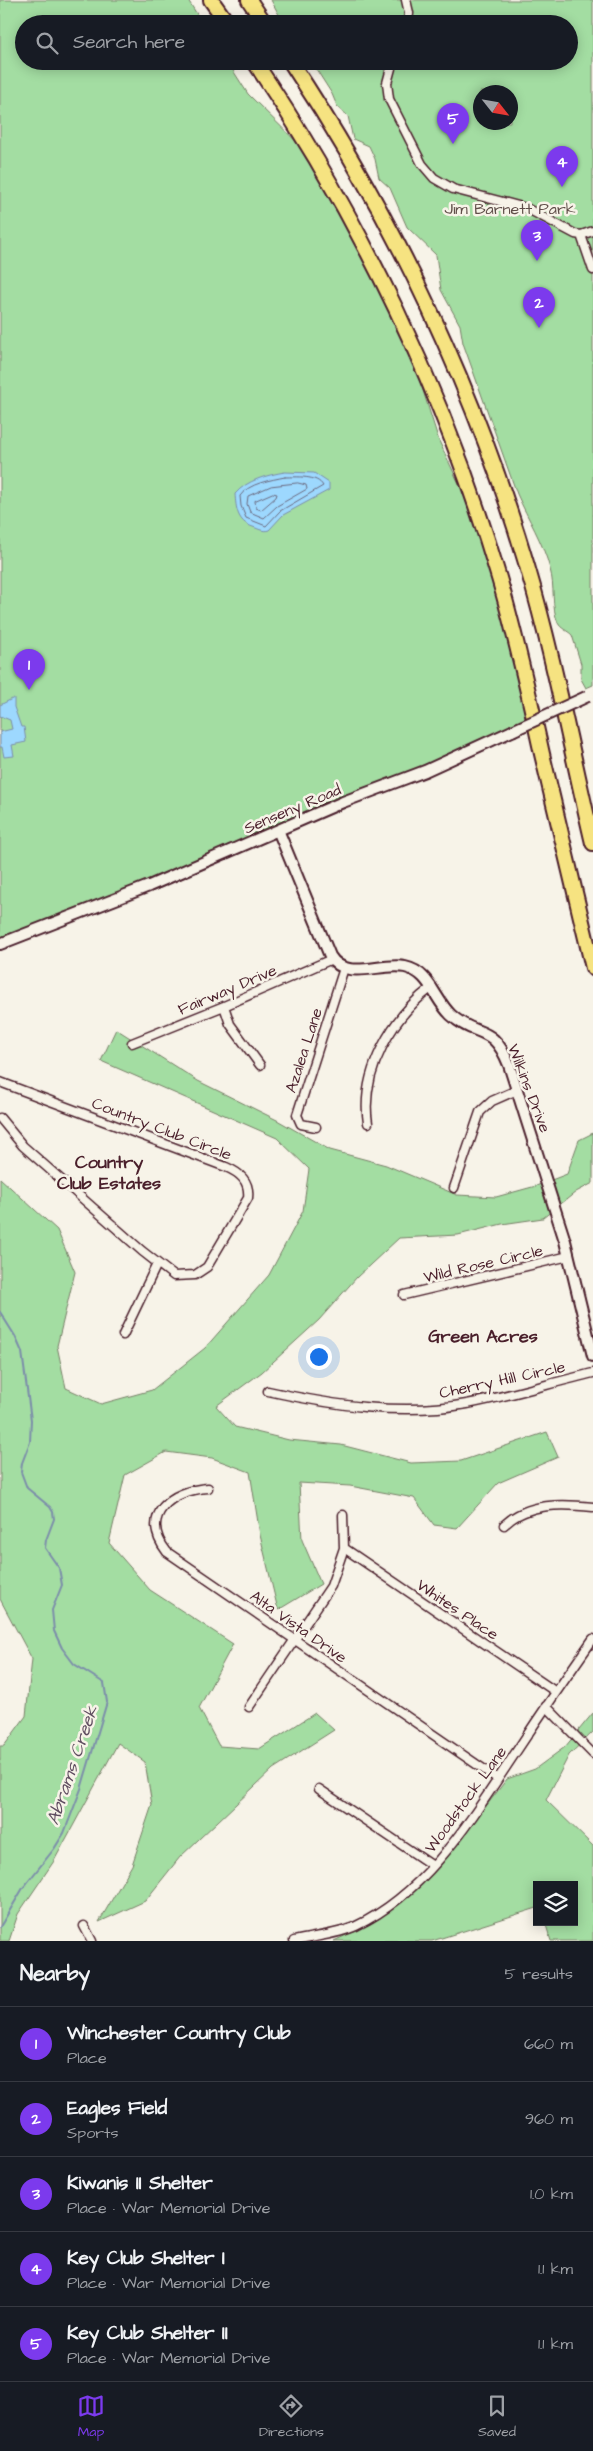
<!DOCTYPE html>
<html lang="en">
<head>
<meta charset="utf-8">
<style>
	:root { --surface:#171b24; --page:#20242c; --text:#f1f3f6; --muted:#9ea1a6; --line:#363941; --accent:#7c3aed }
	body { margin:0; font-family:"Architects Daughter",sans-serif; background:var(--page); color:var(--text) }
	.controls { position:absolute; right:15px; bottom:15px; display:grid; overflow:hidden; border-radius:0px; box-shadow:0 2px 12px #0003 }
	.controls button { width:45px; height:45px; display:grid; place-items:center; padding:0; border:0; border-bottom:1px solid var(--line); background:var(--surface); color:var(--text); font:25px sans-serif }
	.compass { position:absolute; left:473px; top:85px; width:45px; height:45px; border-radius:50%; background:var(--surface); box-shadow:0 2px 12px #0003; rotate:121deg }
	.you { position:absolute; left:318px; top:1356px; width:18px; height:18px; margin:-12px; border:4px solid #fff; border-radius:50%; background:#1a73e8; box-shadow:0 0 0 8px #1a73e833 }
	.badge { display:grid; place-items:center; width:32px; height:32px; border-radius:50%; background:var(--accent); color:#fff; font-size:16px; font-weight:700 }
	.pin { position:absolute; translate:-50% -41px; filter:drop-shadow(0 1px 2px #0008) }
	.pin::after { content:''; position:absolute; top:26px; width:18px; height:15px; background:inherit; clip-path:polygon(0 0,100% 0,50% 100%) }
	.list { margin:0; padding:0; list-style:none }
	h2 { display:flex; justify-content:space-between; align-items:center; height:65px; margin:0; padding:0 20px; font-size:21px }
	h2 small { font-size:16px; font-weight:400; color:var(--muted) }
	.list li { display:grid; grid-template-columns:32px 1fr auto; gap:15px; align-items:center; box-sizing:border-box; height:75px; padding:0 20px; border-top:1px solid var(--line) }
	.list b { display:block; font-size:19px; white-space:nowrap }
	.list p { margin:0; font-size:16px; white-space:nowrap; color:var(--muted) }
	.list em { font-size:16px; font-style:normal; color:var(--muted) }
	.icon { flex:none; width:28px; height:28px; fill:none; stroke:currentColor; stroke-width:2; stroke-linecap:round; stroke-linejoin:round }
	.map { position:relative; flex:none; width:593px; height:1941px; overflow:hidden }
	.search { position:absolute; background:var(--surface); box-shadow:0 2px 12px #0003; left:15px; right:15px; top:15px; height:55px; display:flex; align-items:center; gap:12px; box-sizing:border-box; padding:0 18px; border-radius:28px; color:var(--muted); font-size:19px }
	.sheet { height:440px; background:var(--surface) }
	nav { display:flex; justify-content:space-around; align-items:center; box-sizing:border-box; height:70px; border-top:1px solid var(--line); background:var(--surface); font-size:14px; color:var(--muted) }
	nav a { display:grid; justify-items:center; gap:2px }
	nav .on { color:var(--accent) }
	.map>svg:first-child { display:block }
	.green { fill:#a3dda2; stroke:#767e66; fill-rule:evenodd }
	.water { fill:#9dd8fe; stroke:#7c8eaa }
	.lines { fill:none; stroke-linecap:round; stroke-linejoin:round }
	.shore { stroke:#6b697f; stroke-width:1 }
	.stream { stroke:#7c8eaa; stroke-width:2 }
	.street-casing { stroke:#4a1f2b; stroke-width:11 }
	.secondary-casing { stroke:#4a1f2b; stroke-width:14 }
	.highway-casing { stroke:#4a1f2b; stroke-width:18 }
	.street { stroke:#f7f3e8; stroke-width:8 }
	.secondary { stroke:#f7f3e8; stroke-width:10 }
	.highway { stroke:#f6e381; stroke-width:14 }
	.secondary-bridge-casing { stroke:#4a1f2b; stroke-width:14; stroke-linecap:butt }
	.secondary-bridge { stroke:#f7f3e8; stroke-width:10 }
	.labels { text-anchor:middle; stroke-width:5; stroke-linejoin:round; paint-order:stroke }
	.park-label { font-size:16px; fill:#604e49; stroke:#f7f3e8 }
	.street-label { font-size:16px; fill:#4a1f2b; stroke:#f7f3e8 }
	.neighbourhood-label { font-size:18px; font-weight:bold; fill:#4a1f2b; stroke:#f7f3e8 }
	.water-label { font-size:18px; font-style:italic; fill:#5f4d60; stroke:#f7f3e8 }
</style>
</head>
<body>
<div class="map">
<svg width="593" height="1941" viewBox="0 0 593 1941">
	<rect width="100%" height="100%" fill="#f7f3e8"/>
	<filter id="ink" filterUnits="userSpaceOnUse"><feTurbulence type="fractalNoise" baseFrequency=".02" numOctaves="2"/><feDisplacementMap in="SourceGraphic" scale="10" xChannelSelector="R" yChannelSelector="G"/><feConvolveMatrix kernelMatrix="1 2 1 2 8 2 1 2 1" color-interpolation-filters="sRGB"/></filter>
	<g filter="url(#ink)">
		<path class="green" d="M0,0H188L203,24H24V61H227L248,94L316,161L399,315L439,441L491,552L535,720L0,943Z
			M271,0H593V685L586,688L581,679V664L572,635C567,630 561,629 558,623C551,607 555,586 550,569C543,542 528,519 517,494L463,343L460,325L441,290L436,255L407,227L390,188L379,178L375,159L369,146L353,139L348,116L337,106L332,94L311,61H569V24H284ZM480,92H510V122H480Z
			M116,1029L198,1081L277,1120L330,1150L386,1165L457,1195L496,1197L536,1186L567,1174L579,1140L593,1133V1183L576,1192L543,1218L502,1224L458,1235L399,1238L357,1277L319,1320L262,1372L216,1406L235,1427L289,1440L341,1445L411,1463L461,1461L547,1432L558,1457L498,1483L457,1528L434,1525L414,1498L350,1486L299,1483L302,1540L321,1584L278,1610L260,1535L250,1472L212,1458L166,1452L125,1475L109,1543L150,1590L233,1644L199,1708L219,1746L259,1749L315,1713L334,1730L273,1769L180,1857L145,1901L99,1922L132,1865L152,1805L145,1762L118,1743L54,1861L18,1914L9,1941H0V1746H4L26,1716L32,1659L0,1599V1178L57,1230L75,1272L57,1346L66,1388L101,1404L152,1390L205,1348L269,1275L303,1211L309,1169L277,1138L101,1061Z
			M593,1713V1732L569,1755L546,1800L593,1846V1941H551L545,1922H574V1885H537V1908L432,1941H334L374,1922L439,1867L507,1779L535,1769L565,1747Z"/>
		<path class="water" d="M285,472L314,473L329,483V490L283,515L269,530C263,532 259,529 253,527C237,522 236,508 235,494C247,480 267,475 285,472Z
			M14,698V707L21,727H24L26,742L12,745L14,756L4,757L2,747H0V732L12,729L10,720L0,716V705Z"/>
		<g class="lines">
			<path class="shore" d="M285,477C297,477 317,475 323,486L280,511L266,526L246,518L241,506L240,496C249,483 271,480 285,477Z
				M298,483L306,485L307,489L277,506L264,518L250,512L247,504L248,496L271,486Z
				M273,493L277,494L276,497L261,510L256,508L255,501Z"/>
			<path class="stream" d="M0,1312L15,1336L22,1352L31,1420L30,1442L22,1463L21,1472L27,1488L50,1507L53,1512L54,1519L46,1540L45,1548L59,1568L62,1585L52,1610L54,1631L62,1648L74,1664L104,1683L107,1702L81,1789L64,1833L54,1849L23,1888L0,1927"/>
			<g class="street-casing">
				<path id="street" d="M406,0L409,13L408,24
					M393,61L387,83L389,99L422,164L434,178L453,189L526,208L575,234L581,235L593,231
					M581,235L593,270
					M224,1006L230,1024L260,1065
					M132,1043L224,1006L332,959
					M0,1082L226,1167C240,1173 250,1181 248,1198L207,1267L195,1275L174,1276L142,1251L23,1146L0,1118
					M368,1123C360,1072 392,1017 432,987
					M316,1127L301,1124L297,1115L344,968
					M454,1188L480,1112L492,1101L517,1090
					M404,1295L569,1256
					M123,1335L157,1264
					M268,1391C332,1405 401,1416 467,1404C509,1396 551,1383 593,1373
					M208,1488C172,1490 138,1515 167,1552L498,1779
					M504,1525C528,1502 563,1504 593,1507
					M344,1548L556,1692
					M546,1706L593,1754
					M249,1707L331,1586L344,1548L343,1515
					M319,1789L433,1866
					M84,1926L92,1941
					M294,1941C315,1936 337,1935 356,1926C429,1891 473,1816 516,1752C541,1714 567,1676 593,1639"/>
			</g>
			<g class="secondary-casing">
				<path id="secondary" d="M278,830L330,956C346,982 380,962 405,967C430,972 434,999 451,1015C477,1039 492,1022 509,1065L565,1241L593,1356
					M0,944L149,886L343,802L425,771L512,731"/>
			</g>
			<g class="highway-casing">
				<path id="highway" d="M211,0L228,24
					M249,0L265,24
					M254,61C361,219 445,395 499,578C516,636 529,695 542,754C559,825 576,897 593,968
					M290,61C393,216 474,388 527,566C554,657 571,750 593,843"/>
			</g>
			<use href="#street" class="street"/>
			<use href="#secondary" class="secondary"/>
			<use href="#highway" class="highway"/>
			<g class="secondary-bridge-casing">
				<path id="secondary-bridge" d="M512,731L588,696"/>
			</g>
			<use href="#secondary-bridge" class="secondary-bridge"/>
		</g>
	</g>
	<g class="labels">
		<g class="park-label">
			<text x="510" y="214">Jim Barnett Park</text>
		</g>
		<g class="street-label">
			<text transform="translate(292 808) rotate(-23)" y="6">Senseny Road</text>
			<text transform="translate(227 989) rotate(-23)" y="6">Fairway Drive</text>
			<text transform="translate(303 1050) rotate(-72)" y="6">Azalea Lane</text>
			<text transform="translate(530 1088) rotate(69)" y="6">Wilkins Drive</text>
			<text transform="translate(162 1128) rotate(21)" y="6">Country Club Circle</text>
			<text transform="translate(483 1263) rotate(-13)" y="6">Wild Rose Circle</text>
			<text transform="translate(502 1379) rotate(-12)" y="6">Cherry Hill Circle</text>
			<text transform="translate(458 1609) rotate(34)" y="6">Whites Place</text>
			<text transform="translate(299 1626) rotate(35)" y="6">Alta Vista Drive</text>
			<text transform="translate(465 1799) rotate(-54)" y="6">Woodstock Lane</text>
		</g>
		<g class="neighbourhood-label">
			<text x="109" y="1168">Country<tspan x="109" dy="21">Club Estates</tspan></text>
			<text x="483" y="1342">Green Acres</text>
		</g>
		<g class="water-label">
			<text transform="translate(72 1765) rotate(-71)" y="6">Abrams Creek</text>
		</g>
	</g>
</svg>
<div class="controls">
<button><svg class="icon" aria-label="layers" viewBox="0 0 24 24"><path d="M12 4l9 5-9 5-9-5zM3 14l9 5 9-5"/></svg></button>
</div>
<svg class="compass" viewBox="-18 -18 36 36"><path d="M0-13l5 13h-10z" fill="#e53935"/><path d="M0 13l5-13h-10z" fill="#9ea1a6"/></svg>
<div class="you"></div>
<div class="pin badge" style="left:29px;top:690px">1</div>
<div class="pin badge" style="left:539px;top:328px">2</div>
<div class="pin badge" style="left:537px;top:261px">3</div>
<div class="pin badge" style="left:562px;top:187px">4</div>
<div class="pin badge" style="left:453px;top:144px">5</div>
<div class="search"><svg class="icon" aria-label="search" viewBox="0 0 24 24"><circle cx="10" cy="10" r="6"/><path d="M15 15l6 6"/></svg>Search here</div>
</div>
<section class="sheet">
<h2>Nearby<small>5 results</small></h2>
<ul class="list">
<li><span class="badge">1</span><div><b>Winchester Country Club</b><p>Place</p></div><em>660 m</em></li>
<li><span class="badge">2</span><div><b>Eagles Field</b><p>Sports</p></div><em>960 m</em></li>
<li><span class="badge">3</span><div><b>Kiwanis II Shelter</b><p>Place · War Memorial Drive</p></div><em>1.0 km</em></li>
<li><span class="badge">4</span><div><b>Key Club Shelter I</b><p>Place · War Memorial Drive</p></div><em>1.1 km</em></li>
<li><span class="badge">5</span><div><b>Key Club Shelter II</b><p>Place · War Memorial Drive</p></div><em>1.1 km</em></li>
</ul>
</section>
<nav>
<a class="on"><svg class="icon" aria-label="map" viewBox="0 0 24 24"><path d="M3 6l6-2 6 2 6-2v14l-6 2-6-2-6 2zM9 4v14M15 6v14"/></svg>Map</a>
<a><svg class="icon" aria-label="directions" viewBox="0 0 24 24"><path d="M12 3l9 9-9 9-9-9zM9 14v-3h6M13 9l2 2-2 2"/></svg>Directions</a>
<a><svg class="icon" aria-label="saved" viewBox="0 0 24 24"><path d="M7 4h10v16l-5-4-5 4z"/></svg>Saved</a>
</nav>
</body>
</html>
